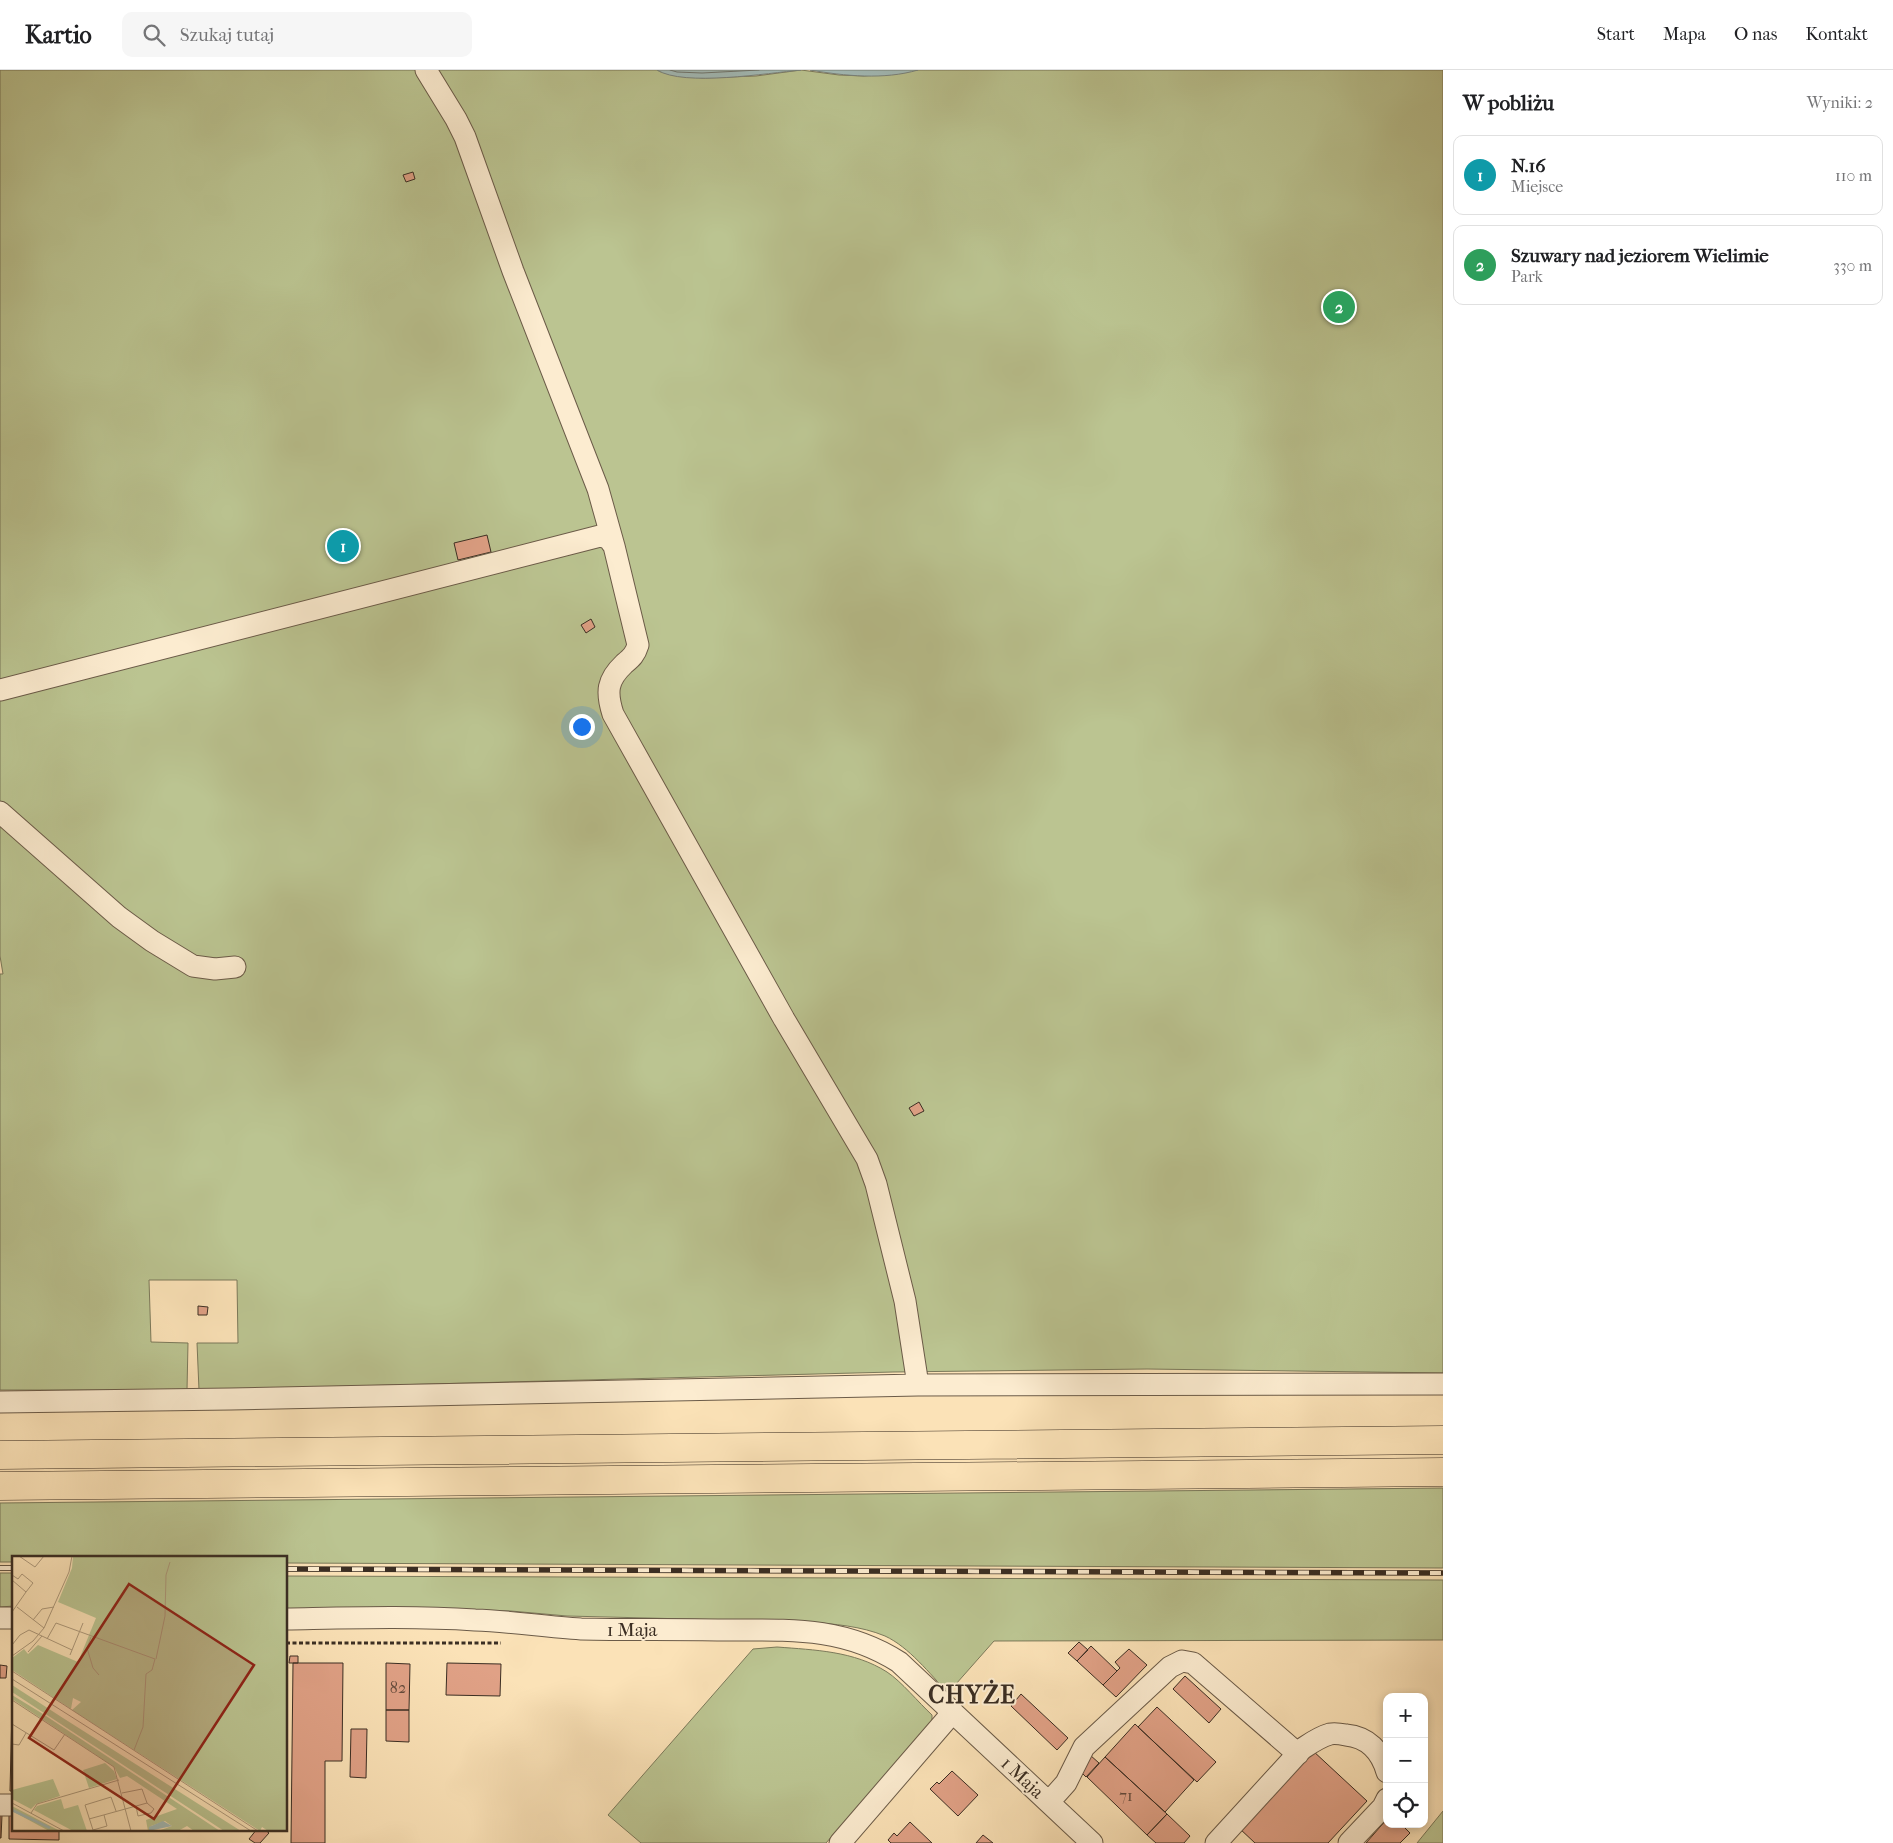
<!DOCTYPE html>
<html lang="pl">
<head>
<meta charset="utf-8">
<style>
	:root { --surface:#fff; --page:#f6f6f6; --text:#202124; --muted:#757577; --line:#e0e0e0; --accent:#8f2418 }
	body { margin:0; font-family:"IM FELL French Canon",serif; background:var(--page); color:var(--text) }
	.controls { position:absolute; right:15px; bottom:15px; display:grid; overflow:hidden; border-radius:10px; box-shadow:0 2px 8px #0003 }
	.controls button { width:45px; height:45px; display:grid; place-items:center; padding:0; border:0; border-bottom:1px solid var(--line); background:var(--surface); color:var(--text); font:25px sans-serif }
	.you { position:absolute; left:581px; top:656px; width:18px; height:18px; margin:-12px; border:4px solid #fff; border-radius:50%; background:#1a73e8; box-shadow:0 0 0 8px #1a73e833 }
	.badge { display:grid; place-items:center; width:32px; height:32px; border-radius:50%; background:var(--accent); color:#fff; font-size:16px; font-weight:700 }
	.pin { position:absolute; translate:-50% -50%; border:2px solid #fff; box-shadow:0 1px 5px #0006 }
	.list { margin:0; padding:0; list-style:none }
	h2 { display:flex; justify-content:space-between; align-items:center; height:65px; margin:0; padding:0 20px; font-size:21px }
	h2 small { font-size:16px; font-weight:400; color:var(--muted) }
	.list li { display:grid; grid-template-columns:32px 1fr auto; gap:15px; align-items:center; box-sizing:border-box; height:80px; margin:0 10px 10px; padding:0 10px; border:1px solid var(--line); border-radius:10px }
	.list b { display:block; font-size:19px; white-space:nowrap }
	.list p { margin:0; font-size:16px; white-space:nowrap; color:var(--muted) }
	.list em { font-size:16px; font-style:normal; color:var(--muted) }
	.icon { flex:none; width:28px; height:28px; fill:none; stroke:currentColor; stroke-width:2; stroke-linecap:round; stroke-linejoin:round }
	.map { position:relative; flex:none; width:1443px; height:1773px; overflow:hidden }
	header { display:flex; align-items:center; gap:30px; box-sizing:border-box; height:70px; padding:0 25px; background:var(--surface); border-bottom:1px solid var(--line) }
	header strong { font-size:24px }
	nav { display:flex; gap:28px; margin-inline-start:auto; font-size:18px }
	.search { width:350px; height:45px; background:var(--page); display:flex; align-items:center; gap:12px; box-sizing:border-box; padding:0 18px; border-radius:10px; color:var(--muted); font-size:19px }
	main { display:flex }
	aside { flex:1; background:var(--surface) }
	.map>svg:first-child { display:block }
	.green { fill:#bbc491; stroke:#7b795a }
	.water { fill:#a3bcb9; stroke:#79837d }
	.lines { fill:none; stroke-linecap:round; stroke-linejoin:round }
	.shore { stroke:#6f756e; stroke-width:1 }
	.building { fill:#e0a186; stroke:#3b2e23 }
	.minor-casing { stroke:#6b5b48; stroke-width:23 }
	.highway-casing { stroke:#3b2e23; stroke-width:29 }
	.path { stroke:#3b2e23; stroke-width:3; stroke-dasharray:4 2.5; stroke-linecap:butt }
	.minor { stroke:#fcecd0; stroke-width:21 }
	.highway { stroke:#fbe2b7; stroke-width:28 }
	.rail-casing { stroke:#3b2e23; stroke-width:5.5 }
	.rail { stroke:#fcecd0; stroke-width:4; stroke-dasharray:11; stroke-linecap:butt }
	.labels { text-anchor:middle; stroke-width:4; stroke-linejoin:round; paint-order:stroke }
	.number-label { font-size:16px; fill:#644b3c }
	.street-label { font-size:19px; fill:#3b2e23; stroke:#fcecd0 }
	.district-label { font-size:24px; font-weight:bold; letter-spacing:1px; fill:#3b2e23; stroke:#fcecd0 }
	.inset-river { fill:none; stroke:#a3bcb9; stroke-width:2.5 }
	.inset-road { fill:none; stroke:#ae9a7c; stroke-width:1 }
	.view { fill:#8f2418; fill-opacity:0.15; stroke:#8f2418; stroke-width:2.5 }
	.inset-edge { fill:none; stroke:#3b2e23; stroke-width:2.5 }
</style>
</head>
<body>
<header>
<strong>Kartio</strong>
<div class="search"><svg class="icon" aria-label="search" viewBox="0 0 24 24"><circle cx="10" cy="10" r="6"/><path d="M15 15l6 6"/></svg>Szukaj tutaj</div>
<nav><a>Start</a><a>Mapa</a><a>O nas</a><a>Kontakt</a></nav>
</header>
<main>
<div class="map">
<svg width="1443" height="1773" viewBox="0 0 1443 1773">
	<rect width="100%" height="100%" fill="#fbe2b7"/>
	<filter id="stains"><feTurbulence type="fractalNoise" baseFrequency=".004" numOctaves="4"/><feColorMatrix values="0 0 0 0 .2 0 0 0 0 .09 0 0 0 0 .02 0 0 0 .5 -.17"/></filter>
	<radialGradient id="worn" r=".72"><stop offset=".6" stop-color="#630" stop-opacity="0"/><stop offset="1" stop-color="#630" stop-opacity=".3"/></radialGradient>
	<path class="green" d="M0,0H657L661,2L702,8L756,6L801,0L839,5L864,6L918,0H1443V1303L1147,1299L893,1302L199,1320L197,1273H238L237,1210H149L151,1272L188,1273L187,1320H0V904H3L0,886Z
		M1443,1418V1498L286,1493V1487H14V1492H0V1433Z
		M0,1503H14V1536L0,1537Z
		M286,1506L1443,1510V1570L994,1571L948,1623C930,1604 909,1577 885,1566C861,1556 834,1554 808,1552L567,1546L511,1541L286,1539Z
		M777,1577C815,1580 854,1581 887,1602C901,1611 919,1633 932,1645V1652L826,1773H641L608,1745L753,1579Z
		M1443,1741V1773H1417Z"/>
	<path class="water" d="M657,0H801C768,3 684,17 657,0Z
		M810,0H918C884,10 845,6 810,0Z"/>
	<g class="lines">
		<path class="shore" d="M670,0L677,2L702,3L759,0"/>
	</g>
	<path class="building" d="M413,102L415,109L406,112L403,105Z
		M487,465L491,482L458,490L454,473Z
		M591,549L595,557L586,563L581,555Z
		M919,1032L924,1041L914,1046L909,1038Z
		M198,1236L208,1237L207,1245H198Z
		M1079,1572L1088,1580L1077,1591L1068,1583Z
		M1091,1576L1117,1601L1103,1615L1077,1591Z
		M1129,1579L1147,1595L1116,1627L1103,1615L1120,1598L1115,1592Z
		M290,1586H298V1593H289Z
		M293,1593H343L342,1691H325V1773H291Z
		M386,1593L410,1594L409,1640H386Z
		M447,1593L501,1594L500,1626L446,1625Z
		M0,1595L7,1596L6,1608H0Z
		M1185,1606L1221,1639L1209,1653L1173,1619Z
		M1021,1624L1068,1668L1057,1680L1011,1636Z
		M1157,1637L1216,1692L1197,1712L1138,1657Z
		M12,1639H14V1721H10Z
		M386,1640H409V1672L386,1671Z
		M1135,1654L1194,1710L1165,1742L1105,1687Z
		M351,1659H367L366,1708L350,1707Z
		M1312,1680L1367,1731L1328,1773H1255L1239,1758Z
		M1090,1685L1099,1693L1086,1707L1078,1699Z
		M1105,1687L1167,1744L1147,1765L1087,1707Z
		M952,1701L978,1725L958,1746L930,1719L937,1712L939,1714Z
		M1167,1744L1190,1766L1184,1773H1156L1147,1765Z
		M0,1745H2L1,1768H0Z
		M9,1745H14V1759H59V1770L9,1769Z
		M1387,1749V1754H1401L1410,1763L1400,1773H1366Z
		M910,1752L932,1773H891L888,1770L894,1763L897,1766Z
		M257,1759H264L269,1763L260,1773H255L249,1769Z
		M983,1765L993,1773H976Z"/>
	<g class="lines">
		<g class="minor-casing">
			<path id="minor" d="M426,0L456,49L465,67L513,201L598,419L614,476
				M0,620L600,466L608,468L614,476L638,575C635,585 631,588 624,594C607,610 606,622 613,644L784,949L867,1089L876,1114L905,1231L918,1315
				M0,742L119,847L152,871L193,896L215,899L235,897
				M0,1332L231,1329L918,1315L1443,1314
				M0,1548H14
				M286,1549C349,1548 412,1546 475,1550C510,1551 545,1557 581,1559C628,1560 676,1559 724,1560C788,1560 843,1556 899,1592L1092,1773
				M1049,1732L1066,1713L1084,1677L1170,1597L1182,1591L1193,1593L1298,1684
				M0,1735H14
				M840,1773L953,1642
				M1216,1773L1302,1679C1311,1673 1319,1667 1330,1664C1335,1663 1341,1664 1346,1665C1368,1667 1381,1681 1387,1702
				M1349,1773L1383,1737L1387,1729"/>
		</g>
		<g class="highway-casing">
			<path id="highway" d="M0,1385L1443,1370
				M0,1416L1443,1402"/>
		</g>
		<path class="path" d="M286,1573H501"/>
		<use href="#minor" class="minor"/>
		<use href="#highway" class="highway"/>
		<g class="rail-casing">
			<path id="rail" d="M0,1498H14
				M286,1499L1443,1503"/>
		</g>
		<use href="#rail" class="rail"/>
	</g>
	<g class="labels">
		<g class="number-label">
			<text x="398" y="1623">82</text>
			<text x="1126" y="1731">71</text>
		</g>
		<g class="street-label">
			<text x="632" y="1566">1 Maja</text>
			<text transform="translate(1023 1707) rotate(43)" y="7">1 Maja</text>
		</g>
		<g class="district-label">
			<text x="972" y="1633">CHYŻE</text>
		</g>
	</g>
	<g transform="translate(12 1486)">
		<rect width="275" height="275" fill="#fbe2b7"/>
		<path d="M61,0H275V275H256L250,271L248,275L60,154L69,146L61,142L59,153L0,114V102L12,93L16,98L26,89L66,106L84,62L46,46L60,12ZM0,129L51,162L229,275H212L0,136ZM0,139L31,158L208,275H182L175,270L166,275H146L160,270L153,265L139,270L136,275L134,264L165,253L115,220L108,222L102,211L0,143ZM93,207L102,215L105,223L77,232L71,214ZM41,223L48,240L24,248L19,253L0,243V234ZM49,243L52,253L66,249L75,275H61L22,254L25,250ZM0,250L48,275H37L0,255Z" fill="#bbc491"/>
		<path d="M151,265L160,270L137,275V271Z" fill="#a3bcb9"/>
		<path class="inset-river" d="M0,254L38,272"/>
		<path class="inset-road" d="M7,0L23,11L32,0M0,19L6,23L10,18L21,27L14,36M0,24L14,36L0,56M5,51L32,72M21,64L30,53L42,51M79,81L75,92L81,112L87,119M35,83L44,67L143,103L140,114L134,118L131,171L122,194M0,89L8,79L17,74L60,94M16,96L30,80M58,99L71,67M0,100L21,85L32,72L57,16L60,0M144,103L153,60L154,19L158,6M0,115L246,275M0,123L239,275M0,144L102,211L119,275M0,168L42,194L53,178M0,188L7,189L14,177M110,237L130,233L135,247M0,247L52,275M19,257L25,248L107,224M92,259L95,270L81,274L73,249L99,241L104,255M77,263L135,247L142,253L139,257L126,260L124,250"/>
		<path class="view" d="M117,28L242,109L142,263L17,182Z"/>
		<rect width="275" height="275" class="inset-edge"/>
	</g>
	<rect width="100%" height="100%" filter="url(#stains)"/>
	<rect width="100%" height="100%" fill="url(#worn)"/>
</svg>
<div class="controls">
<button>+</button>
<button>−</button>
<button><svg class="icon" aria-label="locate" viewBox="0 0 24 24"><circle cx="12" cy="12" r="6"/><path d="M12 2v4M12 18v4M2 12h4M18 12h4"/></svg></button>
</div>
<div class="you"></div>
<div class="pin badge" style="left:343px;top:476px;background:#0f9aa8">1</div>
<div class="pin badge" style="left:1339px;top:237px;background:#2e9e5b">2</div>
</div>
<aside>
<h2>W pobliżu<small>Wyniki: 2</small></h2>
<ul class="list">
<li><span class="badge" style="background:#0f9aa8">1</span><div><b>N.16</b><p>Miejsce</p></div><em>110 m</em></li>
<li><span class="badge" style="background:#2e9e5b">2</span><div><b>Szuwary nad jeziorem Wielimie</b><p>Park</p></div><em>330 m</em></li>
</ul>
</aside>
</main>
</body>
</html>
